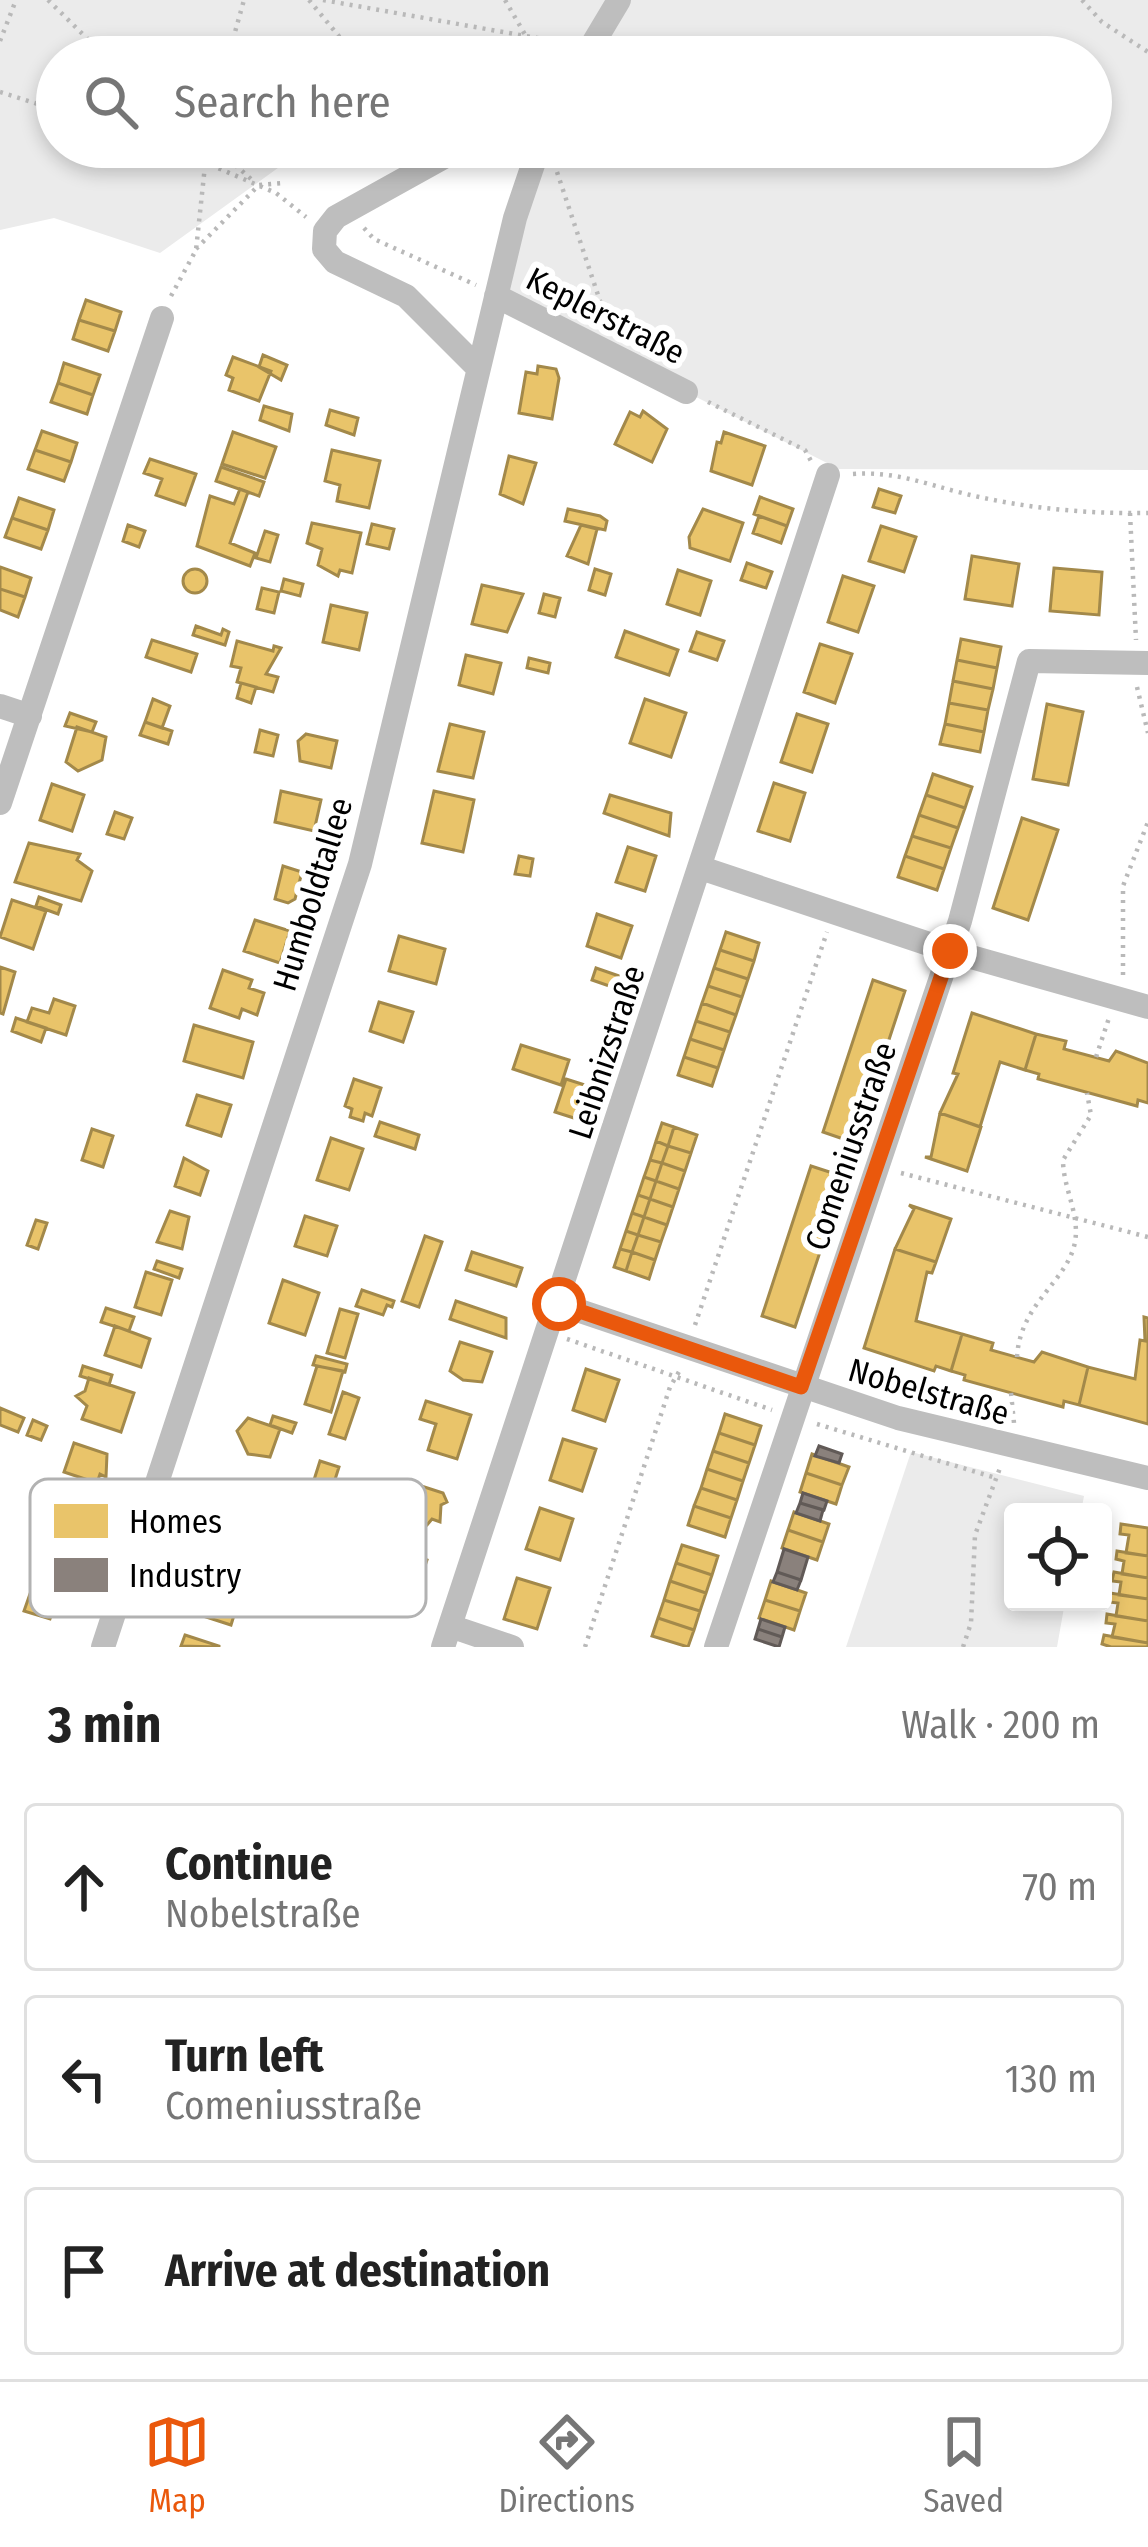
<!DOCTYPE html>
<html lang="en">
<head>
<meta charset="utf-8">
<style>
	:root { --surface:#fff; --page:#f2f2f2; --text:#222; --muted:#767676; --line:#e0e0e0; --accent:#ea580c }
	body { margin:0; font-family:"Fira Sans Condensed",sans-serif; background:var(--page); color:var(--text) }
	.controls { position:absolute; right:36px; bottom:36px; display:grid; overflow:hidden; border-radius:12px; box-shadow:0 6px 18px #0003 }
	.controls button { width:108px; height:108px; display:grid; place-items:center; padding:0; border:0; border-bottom:3px solid var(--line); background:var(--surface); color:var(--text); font:60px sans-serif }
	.stop { position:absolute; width:36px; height:36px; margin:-27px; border:9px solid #ea580c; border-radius:50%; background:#fff }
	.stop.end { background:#ea580c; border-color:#fff; box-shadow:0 3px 12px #0008 }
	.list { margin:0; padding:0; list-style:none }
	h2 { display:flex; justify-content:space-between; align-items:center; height:156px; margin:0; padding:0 48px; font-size:51px }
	h2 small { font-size:39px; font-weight:400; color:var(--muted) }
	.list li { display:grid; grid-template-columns:78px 1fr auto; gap:36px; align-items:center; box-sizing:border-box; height:168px; margin:0 24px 24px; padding:0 24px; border:3px solid var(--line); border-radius:12px }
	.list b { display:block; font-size:45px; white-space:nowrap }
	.list p { margin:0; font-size:39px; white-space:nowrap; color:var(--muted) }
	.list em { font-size:39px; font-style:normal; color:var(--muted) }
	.icon { flex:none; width:66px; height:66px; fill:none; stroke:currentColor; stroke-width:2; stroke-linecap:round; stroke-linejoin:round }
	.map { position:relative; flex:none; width:1148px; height:1647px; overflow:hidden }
	.search { position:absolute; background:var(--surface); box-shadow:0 6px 18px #0003; left:36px; right:36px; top:36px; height:132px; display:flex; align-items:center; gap:30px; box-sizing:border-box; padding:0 42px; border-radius:66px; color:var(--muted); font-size:45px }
	.sheet { height:732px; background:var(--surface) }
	nav { display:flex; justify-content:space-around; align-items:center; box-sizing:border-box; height:168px; border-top:3px solid var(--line); background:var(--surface); font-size:33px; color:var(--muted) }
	nav a { display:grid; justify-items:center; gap:6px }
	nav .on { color:var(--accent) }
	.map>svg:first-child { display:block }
	.green { fill:#ebebeb }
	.homes { fill:#e9c46a; stroke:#a3894a; stroke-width:3 }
	.industry { fill:#8a817c; stroke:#615a57; stroke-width:3 }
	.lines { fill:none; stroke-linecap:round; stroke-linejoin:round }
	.path { stroke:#b9b9b9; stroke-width:4.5; stroke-dasharray:3 6; stroke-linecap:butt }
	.minor { stroke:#bebebe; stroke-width:24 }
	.route { stroke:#ea580c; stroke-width:15 }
	.labels { text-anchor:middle; stroke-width:12; stroke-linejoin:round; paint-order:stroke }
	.street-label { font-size:33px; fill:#000; stroke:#fff }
	.key { fill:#fff; stroke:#b2b2b2; stroke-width:3 }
	.key-label { font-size:33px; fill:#000 }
</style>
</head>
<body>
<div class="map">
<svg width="1148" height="1647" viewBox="0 0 1148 1647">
	<rect width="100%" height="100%" fill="#fff"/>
	<path class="green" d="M0,0H1148V470L839,469L496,296L539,147H1091V57H57V147H307L160,253L54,218L0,230Z
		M911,1452L1084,1496L1081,1512H1013V1602H1065L1057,1647H846Z"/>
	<path class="homes" d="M86,300L121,312L115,331L79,320Z
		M79,320L115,331L108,351L73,339Z
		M263,355L287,365L281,380L259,367Z
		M233,357L271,371L259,401L229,390L233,378L226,375Z
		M64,363L100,375L93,395L58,383Z
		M538,366L556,369L559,378L552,419L519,413L526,372L537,374Z
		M58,383L93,395L87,414L51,402Z
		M264,406L292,414L289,431L260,420Z
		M330,410L358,418L354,435L326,425Z
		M643,411L667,429L652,462L615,444L630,412L640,417Z
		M42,431L77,443L71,462L35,450Z
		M233,432L276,447L265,478L222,464Z
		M724,432L765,446L752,485L711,471L717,442L721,443Z
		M35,450L71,462L64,481L28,469Z
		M332,450L380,461L369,508L337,501L340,485L325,481Z
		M509,456L536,463L523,504L500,494Z
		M150,459L196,474L185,505L156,495L162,479L144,473Z
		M221,467L264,482L259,496L216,481Z
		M240,489L248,492L230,543L255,553L250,566L197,546L210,496L234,504Z
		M879,489L901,496L895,513L873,507Z
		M760,497L793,509L787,526L754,514Z
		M19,498L54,510L48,530L12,518Z
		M568,509L600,516L607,521L605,530L565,521Z
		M703,509L743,523L730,561L690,548L689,537Z
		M759,516L787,526L781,543L753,533Z
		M12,518L48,530L41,549L5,537Z
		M312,523L361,533L352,573L340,570L338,576L318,565L322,549L307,543Z
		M372,524L394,529L389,549L367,544Z
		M128,525L145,531L139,547L123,541Z
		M581,525L597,529L588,564L567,556Z
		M881,526L916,537L904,572L869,561Z
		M265,531L278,535L270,562L256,558Z
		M972,556L1019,564L1012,606L965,599Z
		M747,563L772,572L766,588L741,580Z
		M0,567L31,578L25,597L0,589Z
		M1054,568L1102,572L1099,615L1050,611Z
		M183 581a12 12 0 1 1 24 0a12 12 0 1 1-24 0Z
		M595,569L611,574L605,595L589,590Z
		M678,570L711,581L700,615L667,604Z
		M843,576L874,586L858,632L828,622Z
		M284,579L303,584L300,596L281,591Z
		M482,585L523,594L507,632L472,624Z
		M262,588L279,592L274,613L257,609Z
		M0,589L25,597L18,617L0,610Z
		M544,594L560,598L555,617L539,613Z
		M331,605L367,613L359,650L323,642Z
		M196,626L221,635L223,629L229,632L225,645L193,635Z
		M625,631L678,650L669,675L616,657Z
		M697,632L724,641L717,660L690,651Z
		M961,639L1001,647L997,668L957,660Z
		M152,640L197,654L191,672L146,657Z
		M237,641L273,651L274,646L281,648L266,674L278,677L273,692L237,682L241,668L231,666Z
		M820,644L852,654L835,703L804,692Z
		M466,655L501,663L493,694L459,685Z
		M529,658L550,663L548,673L527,668Z
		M957,660L997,668L993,689L953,681Z
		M953,681L993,689L988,710L949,703Z
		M241,683L256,687L251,703L237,698Z
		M153,699L170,706L162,728L145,722Z
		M645,699L686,713L671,757L630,743Z
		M949,703L988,710L984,732L945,724Z
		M1047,704L1083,712L1068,785L1033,779Z
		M70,713L96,722L92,732L65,726Z
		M797,714L828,724L812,772L781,762Z
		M145,722L172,731L168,744L140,735Z
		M450,724L484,732L473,778L438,771Z
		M945,724L984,732L980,752L940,744Z
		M77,727L106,737L102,760L78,771L66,762Z
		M260,730L278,735L273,756L255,752Z
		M306,734L337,741L331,768L300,761L298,741Z
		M933,774L972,787L965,808L926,795Z
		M774,783L805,793L790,841L758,831Z
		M52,784L84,795L72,831L40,820Z
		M281,791L321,800L314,831L275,822Z
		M434,791L474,800L463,852L422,843Z
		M610,795L671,813L669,836L604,813Z
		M926,795L965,808L958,828L919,815Z
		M115,812L132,818L124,839L107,834Z
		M919,815L958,828L951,848L912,836Z
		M1022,818L1058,830L1028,920L993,908Z
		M912,836L951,848L944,869L905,856Z
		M29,843L80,854L77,860L92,871L81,901L15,882Z
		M628,847L656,856L645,891L616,882Z
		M519,856L533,859L530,876L515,874Z
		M905,856L944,869L937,890L898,877Z
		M283,866L302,872L295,899L288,903L275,899Z
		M39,897L61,905L58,914L36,906Z
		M12,900L46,911L33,949L0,937Z
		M597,914L632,926L621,958L587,946Z
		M255,920L290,931L280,963L244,951Z
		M726,932L759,943L754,961L720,950Z
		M399,936L445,949L436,984L389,971Z
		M720,950L754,961L748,979L714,968Z
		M0,967L15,972L3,1014L0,1013Z
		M596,968L622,977L618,989L592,980Z
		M714,968L748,979L742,997L708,986Z
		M223,970L252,980L249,988L264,993L257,1015L242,1009L239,1018L210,1008Z
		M873,980L905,991L855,1143L823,1132Z
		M708,986L742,997L736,1015L702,1003Z
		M54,999L75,1006L66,1035L27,1022L32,1008L49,1013Z
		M379,1002L413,1012L403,1042L370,1031Z
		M702,1003L736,1015L730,1032L696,1021Z
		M972,1013L1036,1034L1025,1070L1000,1062L980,1127L940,1113L958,1074L953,1073Z
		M16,1018L46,1028L41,1042L12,1031Z
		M696,1021L730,1032L724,1050L690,1039Z
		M194,1025L253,1042L243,1078L184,1061Z
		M1036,1034L1066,1041L1064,1049L1109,1061L1116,1051L1148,1063V1103L1138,1100L1137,1106L1038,1079L1039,1074L1025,1070Z
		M690,1039L724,1050L718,1068L684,1057Z
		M521,1045L569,1060L561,1085L513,1069Z
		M684,1057L718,1068L712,1086L678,1075Z
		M354,1079L381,1088L372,1116L365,1113L363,1121L350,1117L352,1109L345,1106Z
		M566,1079L585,1085L574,1118L555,1112Z
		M197,1095L231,1105L221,1136L187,1125Z
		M940,1113L981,1127L967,1171L925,1157H931Z
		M380,1122L419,1135L415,1149L375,1136Z
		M662,1123L674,1127L668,1146L656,1141Z
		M674,1127L697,1135L691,1153L668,1146Z
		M92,1129L113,1136L103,1167L82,1160Z
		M331,1138L363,1149L349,1190L317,1180Z
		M656,1141L668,1146L662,1163L650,1160Z
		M668,1146L691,1153L685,1171L662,1163Z
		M184,1158L208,1171L200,1195L175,1186Z
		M650,1160L662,1163L656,1181L644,1177Z
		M662,1163L685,1171L679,1189L656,1181Z
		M811,1166L845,1177L795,1327L762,1316Z
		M644,1177L656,1181L650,1199L638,1195Z
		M656,1181L679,1189L673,1207L650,1199Z
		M638,1195L650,1199L644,1217L632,1213Z
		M650,1199L673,1207L667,1225L644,1217Z
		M909,1205L951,1219L936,1262L895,1249L914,1209Z
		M170,1211L189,1217L182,1249L157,1242Z
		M632,1213L644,1217L638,1235L626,1231Z
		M305,1216L337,1226L327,1256L295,1246Z
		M644,1217L667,1225L661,1242L638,1235Z
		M36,1220L47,1223L38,1249L27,1245Z
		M626,1231L638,1235L632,1252L620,1249Z
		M638,1235L661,1242L655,1260L632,1252Z
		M425,1236L442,1242L419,1307L402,1301Z
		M620,1249L632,1252L626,1271L614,1267Z
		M895,1249L936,1262L932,1273L927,1272L916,1321L962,1334L951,1371L936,1366L934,1371L864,1348Z
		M472,1252L522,1268L516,1286L466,1270Z
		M632,1252L655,1260L649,1279L626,1271Z
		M157,1261L182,1269L179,1278L154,1269Z
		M146,1272L172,1280L161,1315L135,1307Z
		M283,1280L319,1293L305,1335L269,1323Z
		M362,1290L394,1301L392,1307L387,1305L383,1315L356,1306Z
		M456,1301L506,1318V1338L450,1319Z
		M106,1308L134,1317L129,1331L101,1322Z
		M340,1309L358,1314L345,1358L327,1353Z
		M1144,1317L1148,1318V1424L1079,1405L1088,1367L1135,1379L1140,1340L1145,1341Z
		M115,1326L150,1339L141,1367L105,1355Z
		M962,1334L993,1343L991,1350L1034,1362L1042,1352L1088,1367L1079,1405L1064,1401L1063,1407L964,1380L965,1375L951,1371Z
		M460,1342L492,1352L482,1382L463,1380L450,1371Z
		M316,1356L347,1364L345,1372L313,1365Z
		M83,1366L112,1375L109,1385L80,1376Z
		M317,1366L343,1371L331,1412L305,1404Z
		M586,1369L619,1380L605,1421L573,1410Z
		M89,1378L134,1393L121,1432L82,1419L87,1406L76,1396L85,1391Z
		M343,1392L359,1398L345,1439L329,1434Z
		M426,1401L471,1415L457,1459L428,1450L436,1424L420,1419Z
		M0,1408L24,1418L18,1432L0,1425Z
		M725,1414L761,1426L755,1445L719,1433Z
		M273,1416L296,1423L292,1433L270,1425Z
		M248,1418L280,1429L270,1457L248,1454L237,1431Z
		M33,1420L47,1426L41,1440L27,1435Z
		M719,1433L755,1445L749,1463L713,1451Z
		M563,1439L596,1449L582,1491L550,1480Z
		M74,1443L107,1454L106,1477L100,1474L97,1483L64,1472Z
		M713,1451L749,1463L743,1481L707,1469Z
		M812,1454L849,1467L842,1485L806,1473Z
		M320,1461L339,1467L332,1489L313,1483Z
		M707,1469L743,1481L737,1500L701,1488Z
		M806,1473L842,1485L836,1504L800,1492Z
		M412,1483L443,1493L447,1502L441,1505L440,1522L432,1519L427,1525L400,1516Z
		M701,1488L737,1500L731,1518L694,1506Z
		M694,1506L731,1518L725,1537L688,1525Z
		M540,1508L573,1519L560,1560L526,1549Z
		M794,1512L829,1524L823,1542L788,1530Z
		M1121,1524L1148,1528V1556L1126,1553L1129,1535L1120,1534Z
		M788,1530L823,1542L817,1560L782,1548Z
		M682,1545L718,1556L712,1575L676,1563Z
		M396,1549L427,1560L413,1602L382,1591Z
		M1117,1551L1148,1556V1578L1122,1574L1124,1561L1116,1559Z
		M676,1563L712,1575L706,1593L670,1581Z
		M39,1568L65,1576L50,1619L24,1611Z
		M1114,1572L1148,1578V1599L1119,1595L1121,1582L1112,1581Z
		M517,1578L550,1588L537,1629L504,1619Z
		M670,1581L706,1593L700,1611L664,1600Z
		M771,1581L806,1593L800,1611L765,1600Z
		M1110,1593L1148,1599V1621L1116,1616L1118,1603L1109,1602Z
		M664,1600L700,1611L694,1630L658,1618Z
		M765,1600L800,1611L794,1630L759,1618Z
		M207,1604L236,1609L231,1625L203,1616Z
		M1107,1614L1148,1621V1643L1112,1637L1115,1624L1106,1623Z
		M658,1618L694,1630L688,1647L652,1636Z
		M185,1635L219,1646V1647L181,1646Z
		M1104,1635L1148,1643V1647H1111L1102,1644Z"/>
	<path class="industry" d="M819,1446L842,1454L839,1463L815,1456Z
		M803,1493L827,1501L824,1510L800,1503Z
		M800,1503L823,1510L820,1521L796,1513Z
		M784,1549L808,1557L801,1580L777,1572Z
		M777,1572L801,1580L797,1590L773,1582Z
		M761,1619L785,1627L782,1637L758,1629Z
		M758,1629L782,1637L779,1647L755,1639Z"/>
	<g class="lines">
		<path class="path" d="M48,0L106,57
			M309,0L356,57
			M323,0L565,43
			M505,0L538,57
			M1082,0L1102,22L1148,52
			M0,41L16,0
			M228,57L244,0
			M0,92L57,110
			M169,147L276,193L306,217
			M215,147L251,179
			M557,172L608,325
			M364,228L374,239L476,285
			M196,249L259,185L283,183
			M171,296L196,250L207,147
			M708,402L805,450L811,461
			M853,474C893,471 923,483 962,493C1022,508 1086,514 1148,513
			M1130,513L1136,640
			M1137,687L1148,733
			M1123,975V886L1148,822
			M1096,1057L1109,1018
			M901,1173L1148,1237
			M695,1325L827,932
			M567,1339L772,1410
			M1017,1357C1020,1303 1068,1281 1075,1242C1080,1214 1063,1188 1063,1160L1091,1115L1087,1093
			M1011,1393L1014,1423
			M817,1424L996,1478
			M585,1647L670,1387L680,1370
			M963,1647L971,1623L975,1535L1000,1468"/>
		<path class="minor" d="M585,57L619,0
			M462,147L336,217L325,231L324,249L335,262L406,296L478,368
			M496,296L686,392
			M0,706L30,716
			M0,803L162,318
			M701,868L950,951L1148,1007
			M559,1304L898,1418L1148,1478
			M450,1626L512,1647
			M103,1647L360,864L515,218L539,147
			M443,1647L828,475
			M716,1647L960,921L1029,661L1148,663"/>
	</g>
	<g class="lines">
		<path class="route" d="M559,1304L801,1387L950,951"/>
	</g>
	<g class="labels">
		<g class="street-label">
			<text transform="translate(606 315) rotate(27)" y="12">Keplerstraße</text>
			<text transform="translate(312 894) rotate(-73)" y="12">Humboldtallee</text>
			<text transform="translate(606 1052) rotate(-72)" y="12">Leibnizstraße</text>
			<text transform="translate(850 1146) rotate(-71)" y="12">Comeniusstraße</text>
			<text transform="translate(929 1391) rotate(16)" y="12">Nobelstraße</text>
		</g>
	</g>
	<rect x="30" y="1479" width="396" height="138" rx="18" class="key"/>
	<rect x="54" y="1504" width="54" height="34" fill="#e9c46a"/>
	<rect x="54" y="1558" width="54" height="34" fill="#8a817c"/>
	<g class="key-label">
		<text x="129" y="1533">Homes</text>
		<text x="129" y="1587">Industry</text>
	</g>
</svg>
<div class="controls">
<button><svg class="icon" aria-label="locate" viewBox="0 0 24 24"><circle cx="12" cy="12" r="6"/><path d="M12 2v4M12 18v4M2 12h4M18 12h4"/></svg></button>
</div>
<div class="stop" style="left:559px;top:1304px"></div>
<div class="stop end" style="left:950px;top:951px"></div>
<div class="search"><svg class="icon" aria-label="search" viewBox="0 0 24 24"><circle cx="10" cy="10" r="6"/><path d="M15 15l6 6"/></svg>Search here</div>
</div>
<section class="sheet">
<h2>3 min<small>Walk · 200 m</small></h2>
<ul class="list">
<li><svg class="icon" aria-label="ahead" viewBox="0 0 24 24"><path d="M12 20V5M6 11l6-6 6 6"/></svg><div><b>Continue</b><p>Nobelstraße</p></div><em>70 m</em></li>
<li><svg class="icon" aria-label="left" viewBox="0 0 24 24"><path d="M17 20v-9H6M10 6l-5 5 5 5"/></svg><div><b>Turn left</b><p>Comeniusstraße</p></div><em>130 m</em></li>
<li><svg class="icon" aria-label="arrive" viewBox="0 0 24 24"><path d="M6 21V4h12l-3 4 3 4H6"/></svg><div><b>Arrive at destination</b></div></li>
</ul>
</section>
<nav>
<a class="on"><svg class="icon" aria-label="map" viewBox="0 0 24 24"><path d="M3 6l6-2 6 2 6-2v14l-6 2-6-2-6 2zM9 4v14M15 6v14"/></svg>Map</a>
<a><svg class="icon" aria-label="directions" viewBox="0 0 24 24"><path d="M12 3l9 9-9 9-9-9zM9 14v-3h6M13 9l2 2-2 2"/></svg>Directions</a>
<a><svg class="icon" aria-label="saved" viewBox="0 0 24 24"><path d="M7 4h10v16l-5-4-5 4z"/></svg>Saved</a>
</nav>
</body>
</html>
